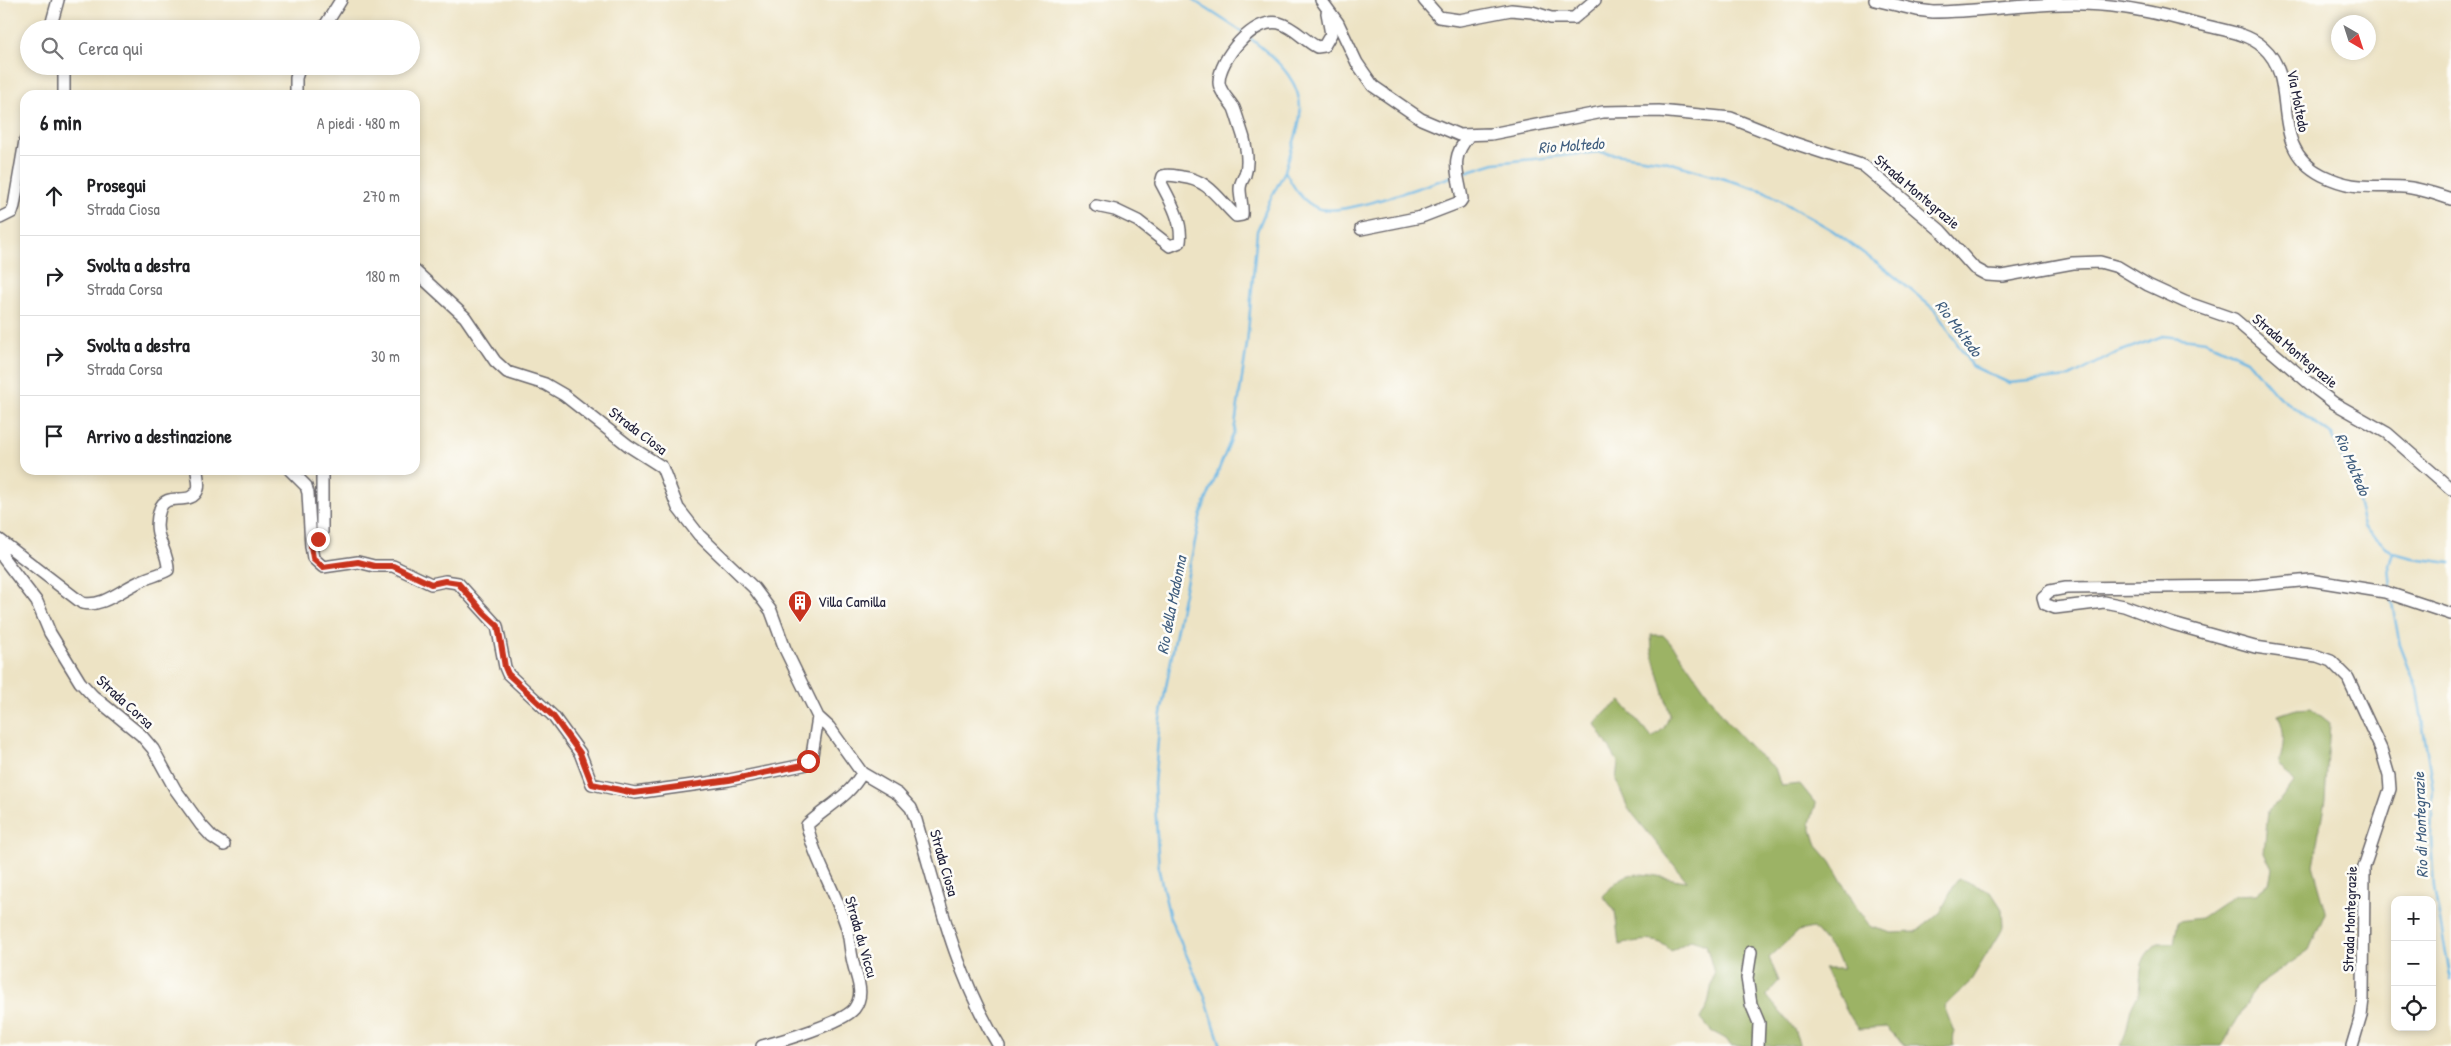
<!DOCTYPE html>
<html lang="it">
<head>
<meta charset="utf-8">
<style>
	:root { --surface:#fff; --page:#f2f2f2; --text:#202124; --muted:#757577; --line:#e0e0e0 }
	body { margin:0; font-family:"Patrick Hand",sans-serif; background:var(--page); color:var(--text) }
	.controls { position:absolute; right:15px; bottom:15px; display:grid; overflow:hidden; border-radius:10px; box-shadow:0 2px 8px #0003 }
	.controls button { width:45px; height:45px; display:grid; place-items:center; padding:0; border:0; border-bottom:1px solid var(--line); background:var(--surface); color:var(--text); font:25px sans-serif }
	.compass { position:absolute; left:2331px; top:15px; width:45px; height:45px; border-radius:50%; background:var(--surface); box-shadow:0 2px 8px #0003; rotate:141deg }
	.stop { position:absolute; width:15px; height:15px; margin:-11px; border:4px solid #c8321e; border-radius:50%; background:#fff }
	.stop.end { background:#c8321e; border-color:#fff; box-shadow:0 1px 5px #0008 }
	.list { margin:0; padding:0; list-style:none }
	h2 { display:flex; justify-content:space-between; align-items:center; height:65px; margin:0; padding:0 20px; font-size:21px }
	h2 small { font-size:16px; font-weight:400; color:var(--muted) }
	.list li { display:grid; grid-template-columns:32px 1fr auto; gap:15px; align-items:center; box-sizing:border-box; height:80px; padding:0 20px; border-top:1px solid var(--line) }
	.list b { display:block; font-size:19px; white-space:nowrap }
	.list p { margin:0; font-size:16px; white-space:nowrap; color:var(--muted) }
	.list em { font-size:16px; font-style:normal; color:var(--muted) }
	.icon { flex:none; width:28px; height:28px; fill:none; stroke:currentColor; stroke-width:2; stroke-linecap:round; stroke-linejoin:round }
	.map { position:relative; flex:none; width:2451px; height:1046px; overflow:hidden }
	.search { position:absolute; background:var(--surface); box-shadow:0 2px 8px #0003; left:20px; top:20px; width:400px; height:55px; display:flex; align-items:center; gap:12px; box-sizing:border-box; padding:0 18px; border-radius:28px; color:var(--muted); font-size:19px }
	.panel { position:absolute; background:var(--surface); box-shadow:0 2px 8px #0003; left:20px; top:90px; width:400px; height:385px; border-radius:15px }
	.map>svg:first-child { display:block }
	.forest { fill:#9cb365; stroke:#5f6a50 }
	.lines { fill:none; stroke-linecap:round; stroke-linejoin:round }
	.stream { stroke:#6ab6e3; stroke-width:2.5 }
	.minor-casing { stroke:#69666b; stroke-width:14 }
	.minor { stroke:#fff; stroke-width:11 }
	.route { stroke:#c8321e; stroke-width:6 }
	.labels { text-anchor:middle; stroke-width:5; stroke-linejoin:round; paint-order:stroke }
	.street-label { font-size:15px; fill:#22223b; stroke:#fdfcf7 }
	.poi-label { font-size:15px; fill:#22223b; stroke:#fdfcf7; text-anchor:start }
	.water-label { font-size:16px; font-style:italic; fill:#3f5d7e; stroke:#fdfcf7 }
</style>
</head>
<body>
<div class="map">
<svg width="2451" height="1046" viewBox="0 0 2451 1046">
	<rect width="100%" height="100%" fill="#fdfcf7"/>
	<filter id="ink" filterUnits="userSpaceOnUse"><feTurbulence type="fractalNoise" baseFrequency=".02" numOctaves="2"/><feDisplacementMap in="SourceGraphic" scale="10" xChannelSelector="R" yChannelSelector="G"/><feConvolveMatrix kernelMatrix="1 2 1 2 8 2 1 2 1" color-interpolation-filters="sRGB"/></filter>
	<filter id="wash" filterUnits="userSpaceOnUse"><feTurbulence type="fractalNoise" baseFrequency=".0096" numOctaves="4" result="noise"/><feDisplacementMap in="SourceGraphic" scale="20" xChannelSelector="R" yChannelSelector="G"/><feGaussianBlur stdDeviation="1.12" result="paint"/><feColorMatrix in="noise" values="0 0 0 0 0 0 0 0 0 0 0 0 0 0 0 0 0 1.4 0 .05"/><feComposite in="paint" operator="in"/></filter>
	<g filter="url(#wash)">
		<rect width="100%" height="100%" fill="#ede3c4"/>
		<path class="forest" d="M1651,635H1663L1677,650L1729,724L1756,753L1775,768L1781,786L1800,784L1816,804L1810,823L1817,846L1831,862L1859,912L1871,927L1892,933L1916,932L1940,913L1958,878L1991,892L2002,909L2003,927L1970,982L1944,1006L1954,1032L1953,1046H1905L1886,1027L1859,1029C1843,1010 1840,989 1823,969H1843L1838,957L1813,928L1798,931L1769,958L1779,981L1766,995L1794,1029L1800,1046H1731L1726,1039L1711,1031L1701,1019L1708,1004L1714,973L1706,945L1691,940L1671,951C1657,935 1638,941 1619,945L1615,911L1603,896C1609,890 1616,881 1624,877C1638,869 1671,880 1687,881L1628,808L1616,780L1618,762L1595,724L1608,710L1621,701L1652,738L1664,728L1670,715L1652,651Z
			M2311,708L2330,723L2325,800L2313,865L2326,911L2309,950L2256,987L2222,1046H2120C2128,1034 2127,1022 2131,1009C2133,1003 2138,997 2139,991C2142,967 2138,959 2158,943H2174L2178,921L2201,918L2235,895L2256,894L2269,883L2272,869L2264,853L2268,811L2280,801L2294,782L2279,764C2284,746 2286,732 2278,715L2296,709Z"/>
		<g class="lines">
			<path class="stream" d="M1193,0L1244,33
				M1250,38C1277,60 1307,84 1299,123C1296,139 1289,155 1285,171C1293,186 1300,200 1317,208C1340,218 1427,184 1454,176
				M1462,173L1495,163L1599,152L1665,161L1764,191L1832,230L1889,272L1935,310L1972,366L2009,383L2070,377L2116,353L2163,336L2206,341L2247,360L2277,395L2332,435L2354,485L2364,527L2393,553L2413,558L2451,563
				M2391,590L2389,565L2393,553
				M2391,598L2400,645L2417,689L2433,789L2431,837L2434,889L2451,980
				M1221,1046L1205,997L1170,918L1159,871L1154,784L1160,719L1180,612L1201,513L1234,432L1247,344L1257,231L1270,200L1285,171"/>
		</g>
	</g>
	<g filter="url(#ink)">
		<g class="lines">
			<g class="minor-casing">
				<path id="minor" d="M1321,0L1338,23L1357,63L1373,86L1421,119L1459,135L1491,134L1603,112L1659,111L1731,118L1794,143L1864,166L1940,230L1974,268L1987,275L2003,276L2073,263L2100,262L2118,267L2148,285L2185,302L2234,319L2317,390L2334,403L2387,433L2451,489
					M1424,0L1439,17L1459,20L1511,10L1532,12L1551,18H1574L1595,0
					M1875,0L1917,10L1933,12C1984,12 2034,2 2084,4C2125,5 2164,15 2203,25C2222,30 2248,33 2263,47C2302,81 2265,146 2322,175C2355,191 2370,185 2403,187C2419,188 2436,194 2451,199
					M50,29L58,0
					M323,29L341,0
					M64,66V95
					M296,95V78L300,66
					M1096,206L1115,210L1138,221L1170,246L1180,242C1183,222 1170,200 1161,183L1163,176C1169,174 1176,176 1182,177C1209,180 1218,199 1236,216L1242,215C1243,206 1240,197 1240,189C1240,183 1243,179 1245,175C1250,161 1245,139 1240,126C1238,120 1236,113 1234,108C1229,100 1219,91 1219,82C1219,59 1254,17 1279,23C1294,27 1304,40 1317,47L1324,46L1331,34L1327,13
					M0,218L12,212L14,206L25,141
					M1361,229L1421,217L1460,202L1462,199C1458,172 1449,159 1469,136
					M415,271L465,317L495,361L507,372L545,384L564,395L629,446L662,467L678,508L699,535L754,588L771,611L785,649L818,717L829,727L862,773L898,794L911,808L916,820C938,897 957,978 999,1046
					M290,470L306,486L308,493L311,546
					M322,470V532L311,546L313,558L323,567L358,562L374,566H393L431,584L445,581L458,583L497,626L505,667L508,674L553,716L580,753L592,784L635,793L729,780L803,765L812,755L818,717
					M0,540L82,603C102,608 121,590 139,582C148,577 159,575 168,570C169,549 150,537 160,509C166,490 191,508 198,489C200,484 197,476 197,470
					M0,549L4,559L37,602L50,633L80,682L93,696L141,735L153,749L175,789L201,825L212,837L224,845
					M1751,952L1747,978L1751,1004L1759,1023L1758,1046
					M762,1046C782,1041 842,1023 854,1009C866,993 856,978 853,962C850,951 850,939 847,928C836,892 815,861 807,825C826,807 849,797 862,773
					M2352,1046L2361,1016L2363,999L2364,867L2390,789L2389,776L2381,749L2348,678L2331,661L2317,656L2255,647L2173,624L2124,606L2104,602L2055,608L2045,604L2043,597L2050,591L2066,588L2249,586L2310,580L2385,592L2451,614"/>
			</g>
			<use href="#minor" class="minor"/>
		</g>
	</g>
	<g class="lines" filter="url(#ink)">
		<path class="route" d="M318,539L311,546L313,558L323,567L358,562L374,566H393L431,584L445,581L458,583L484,613L498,626L505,667L508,674L553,716L580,753L592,784L634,793L729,780L803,765L808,761"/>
	</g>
	<defs>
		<g id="building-pin" transform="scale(1.25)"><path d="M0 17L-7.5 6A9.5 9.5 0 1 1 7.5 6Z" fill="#c8321e" stroke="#fdfcf7"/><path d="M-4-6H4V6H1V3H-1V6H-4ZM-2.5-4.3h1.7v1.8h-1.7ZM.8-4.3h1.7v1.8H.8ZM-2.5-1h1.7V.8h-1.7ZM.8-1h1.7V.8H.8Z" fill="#fff"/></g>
	</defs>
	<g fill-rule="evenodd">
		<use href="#building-pin" x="800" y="602"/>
	</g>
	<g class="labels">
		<g class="street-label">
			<text transform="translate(2298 101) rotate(79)" y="5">Via Moltedo</text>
			<text transform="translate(1917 192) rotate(40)" y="5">Strada Montegrazie</text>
			<text transform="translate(2295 351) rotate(40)" y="5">Strada Montegrazie</text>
			<text transform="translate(638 431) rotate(37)" y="5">Strada Ciosa</text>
			<text transform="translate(125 702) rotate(42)" y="5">Strada Corsa</text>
			<text transform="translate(944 863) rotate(74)" y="5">Strada Ciosa</text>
			<text transform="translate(2350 919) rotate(-88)" y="5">Strada Montegrazie</text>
			<text transform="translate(861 937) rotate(74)" y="5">Strada du Viccu</text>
		</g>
		<g class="poi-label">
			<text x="818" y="607">Villa Camilla</text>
		</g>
		<g class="water-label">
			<text transform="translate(1571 145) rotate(-4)" y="6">Rio Moltedo</text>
			<text transform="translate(1959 328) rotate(53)" y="6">Rio Moltedo</text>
			<text transform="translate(2353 464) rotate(67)" y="6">Rio Moltedo</text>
			<text transform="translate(1171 605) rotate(-79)" y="6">Rio della Madonna</text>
			<text transform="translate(2420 825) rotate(-92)" y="6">Rio di Montegrazie</text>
		</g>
	</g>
</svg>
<div class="controls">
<button>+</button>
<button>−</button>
<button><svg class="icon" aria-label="locate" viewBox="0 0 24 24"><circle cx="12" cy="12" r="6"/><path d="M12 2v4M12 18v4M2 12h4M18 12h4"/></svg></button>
</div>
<svg class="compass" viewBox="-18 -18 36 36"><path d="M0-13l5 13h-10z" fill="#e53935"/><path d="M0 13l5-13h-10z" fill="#757577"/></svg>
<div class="stop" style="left:808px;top:761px"></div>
<div class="stop end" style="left:318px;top:539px"></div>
<div class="search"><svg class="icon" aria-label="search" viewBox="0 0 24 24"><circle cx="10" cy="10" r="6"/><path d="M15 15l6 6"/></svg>Cerca qui</div>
<section class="panel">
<h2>6 min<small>A piedi · 480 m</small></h2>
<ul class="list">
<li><svg class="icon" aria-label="ahead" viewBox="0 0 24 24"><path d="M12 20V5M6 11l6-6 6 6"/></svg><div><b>Prosegui</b><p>Strada Ciosa</p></div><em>270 m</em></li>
<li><svg class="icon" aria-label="right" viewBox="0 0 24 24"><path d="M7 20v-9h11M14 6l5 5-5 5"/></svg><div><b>Svolta a destra</b><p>Strada Corsa</p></div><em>180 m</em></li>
<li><svg class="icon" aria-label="right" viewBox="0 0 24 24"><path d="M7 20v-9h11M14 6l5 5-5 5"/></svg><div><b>Svolta a destra</b><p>Strada Corsa</p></div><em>30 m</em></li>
<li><svg class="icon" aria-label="arrive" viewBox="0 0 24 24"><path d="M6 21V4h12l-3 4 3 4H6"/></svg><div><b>Arrivo a destinazione</b></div></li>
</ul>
</section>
</div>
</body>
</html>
